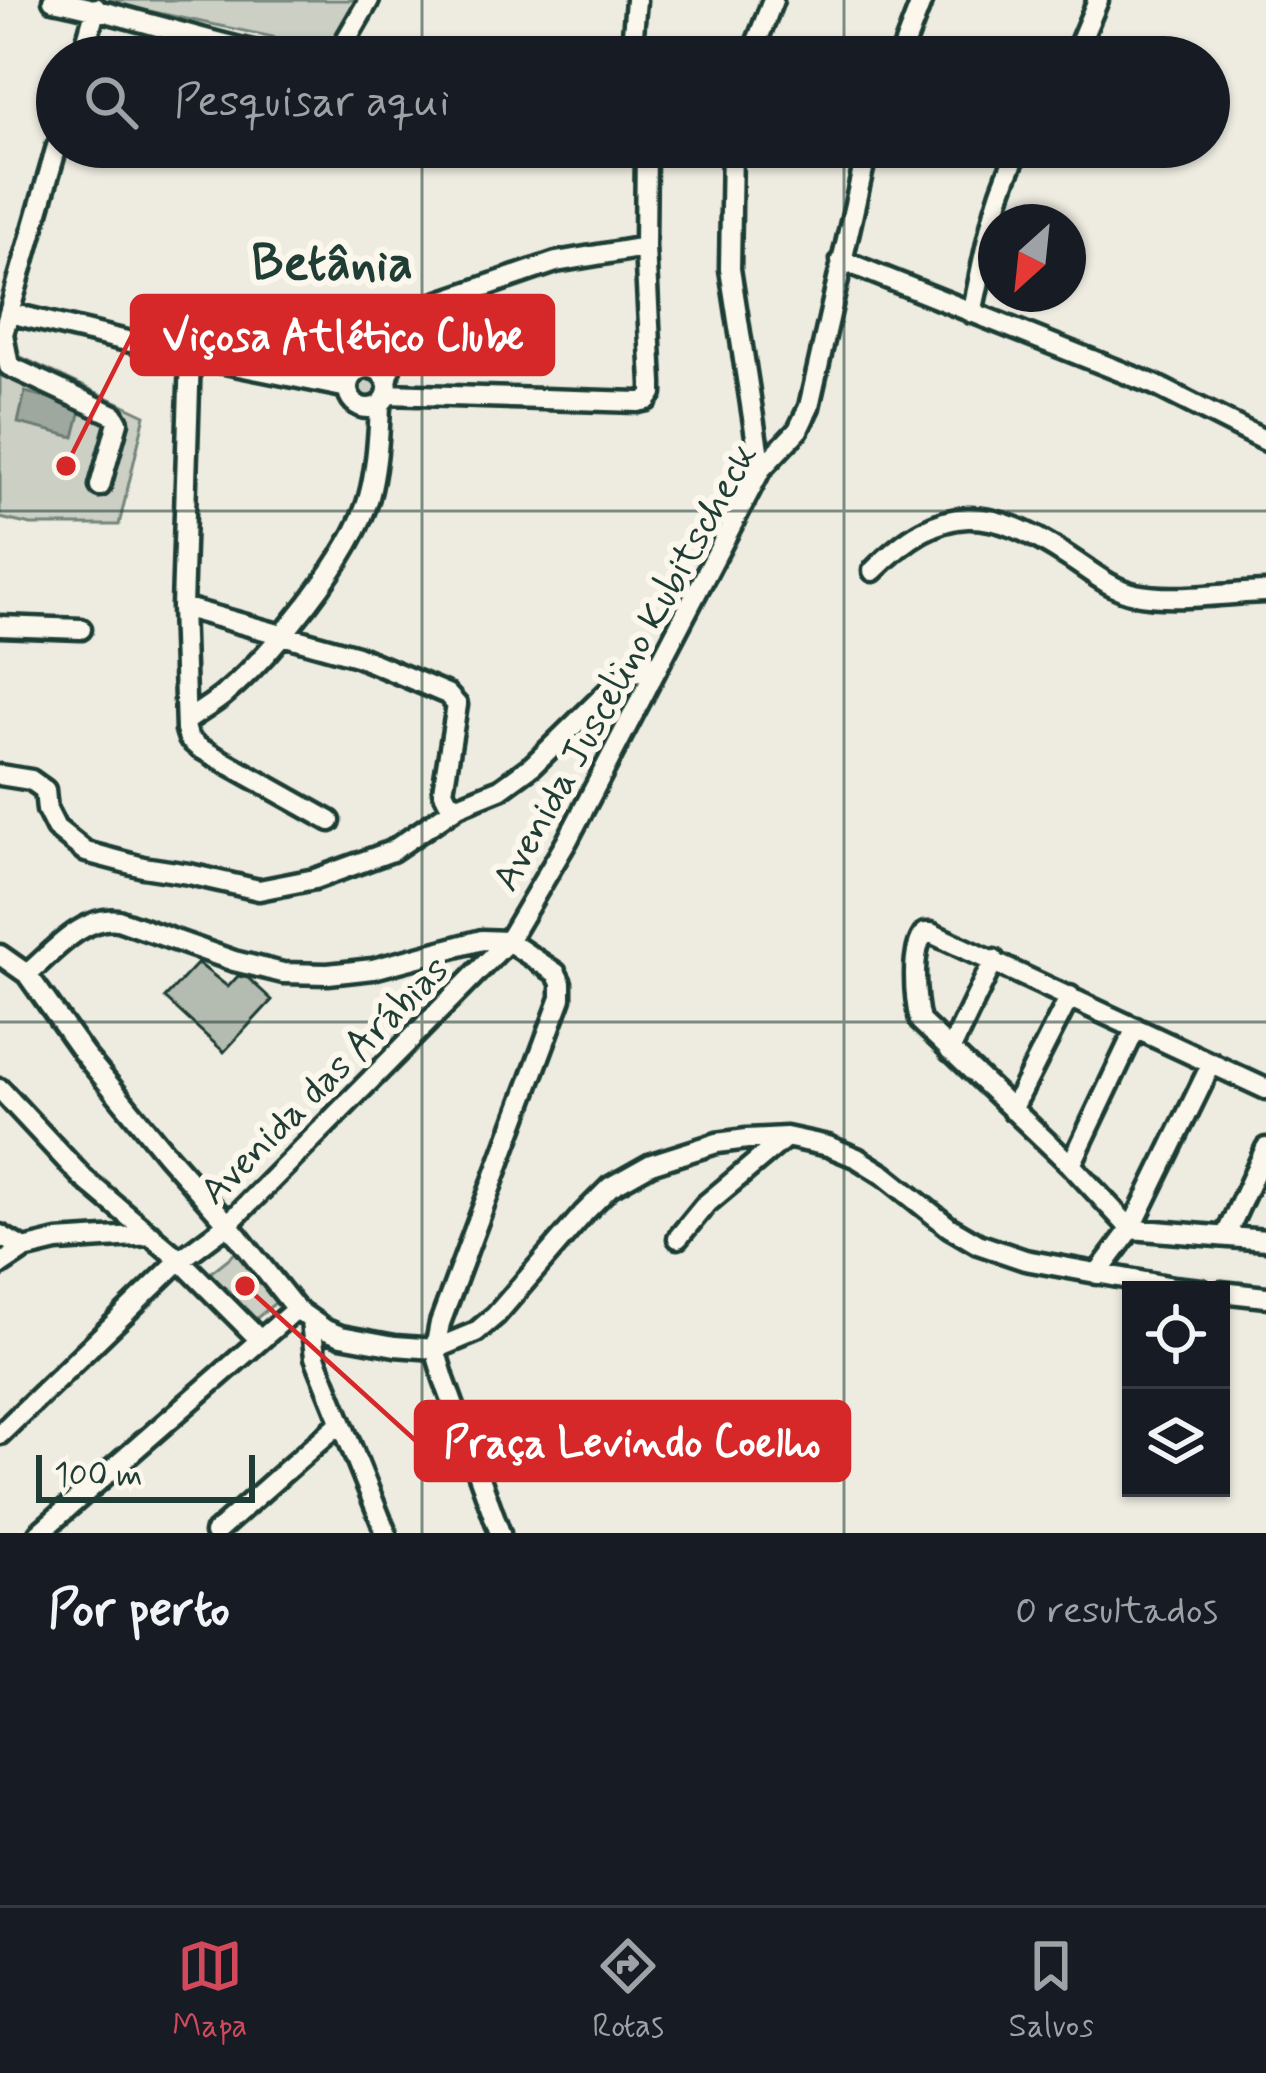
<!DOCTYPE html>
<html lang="pt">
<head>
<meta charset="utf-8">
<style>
	:root { --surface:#171b24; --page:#20242c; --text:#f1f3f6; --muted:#9ea1a6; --line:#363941; --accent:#d1495b }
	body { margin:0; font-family:Mynerve,sans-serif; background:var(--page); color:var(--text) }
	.controls { position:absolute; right:36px; bottom:36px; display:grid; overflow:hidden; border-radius:0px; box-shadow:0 3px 9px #0004 }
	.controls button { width:108px; height:108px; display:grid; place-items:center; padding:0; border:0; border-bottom:3px solid var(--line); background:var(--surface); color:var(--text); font:60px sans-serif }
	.compass { position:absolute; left:978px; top:204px; width:108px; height:108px; border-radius:50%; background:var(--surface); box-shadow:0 3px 9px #0004; rotate:207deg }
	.scale { position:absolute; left:36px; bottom:30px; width:219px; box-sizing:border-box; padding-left:12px; border:6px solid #1f3d34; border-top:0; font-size:33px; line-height:42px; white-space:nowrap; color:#1f3d34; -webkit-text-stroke:9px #fbf7ec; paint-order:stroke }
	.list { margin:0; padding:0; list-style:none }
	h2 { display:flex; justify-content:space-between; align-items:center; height:156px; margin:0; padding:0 48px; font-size:51px }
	h2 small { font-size:39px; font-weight:400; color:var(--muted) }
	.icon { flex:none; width:66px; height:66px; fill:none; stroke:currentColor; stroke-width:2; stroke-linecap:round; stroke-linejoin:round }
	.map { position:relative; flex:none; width:1266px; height:1533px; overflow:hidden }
	.search { position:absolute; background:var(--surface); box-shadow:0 3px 9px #0004; left:36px; right:36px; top:36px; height:132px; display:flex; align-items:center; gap:30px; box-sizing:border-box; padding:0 42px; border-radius:66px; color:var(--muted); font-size:45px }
	.sheet { height:372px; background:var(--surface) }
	nav { display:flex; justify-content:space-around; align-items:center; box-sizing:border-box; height:168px; border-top:3px solid var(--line); background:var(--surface); font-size:33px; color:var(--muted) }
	nav a { display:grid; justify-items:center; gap:6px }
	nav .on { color:var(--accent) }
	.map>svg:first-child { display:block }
	.green { fill:#cbcfc4; stroke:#75867c; stroke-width:3 }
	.water { fill:#9fa89f; stroke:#6c7d74; stroke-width:3 }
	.building { fill:#b4bbb0; stroke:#1f3d34; stroke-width:3 }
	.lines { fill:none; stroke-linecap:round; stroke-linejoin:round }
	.minor-casing { stroke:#1f3d34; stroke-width:27 }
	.minor { stroke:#fbf7ec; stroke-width:18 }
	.grid { fill:none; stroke:#1f3d34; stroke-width:3; stroke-opacity:0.55 }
	.labels { text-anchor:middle; stroke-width:12; stroke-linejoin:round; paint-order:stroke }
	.street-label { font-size:39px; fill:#1f3d34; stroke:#fbf7ec }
	.district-label { font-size:51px; font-weight:bold; fill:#1f3d34; stroke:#fbf7ec }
	.leader { fill:none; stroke:#d62828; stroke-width:4.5 }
	.callout-dot { fill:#d62828; stroke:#fbf7ec; stroke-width:4.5 }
	.callout { fill:#d62828; stroke:#d62828; stroke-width:4.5 }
	.callout-label { font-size:42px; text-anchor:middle; font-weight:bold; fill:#fff }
</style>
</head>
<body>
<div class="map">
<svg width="1266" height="1533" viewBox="0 0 1266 1533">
	<rect width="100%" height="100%" fill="#eeece1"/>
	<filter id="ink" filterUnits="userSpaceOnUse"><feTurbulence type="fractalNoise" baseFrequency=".00833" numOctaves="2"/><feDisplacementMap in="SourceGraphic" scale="24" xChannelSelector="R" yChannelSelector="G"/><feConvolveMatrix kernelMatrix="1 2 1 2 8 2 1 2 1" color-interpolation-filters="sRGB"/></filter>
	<g filter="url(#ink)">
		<path class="green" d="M97,0H356L330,49Z
			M0,336L15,354L145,415L119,525H31L0,518Z
			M352 388a16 16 0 1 1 32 0a16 16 0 1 1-32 0Z
			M239,1250L280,1299L251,1323L210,1273Z"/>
		<path class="water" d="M25,392L82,406L74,437L18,423Z"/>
		<path class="building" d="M198,963L228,987L238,976L248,978L272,1000L224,1052L165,998Z"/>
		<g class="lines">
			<g class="minor-casing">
				<path id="minor" d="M53,0C130,15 203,42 280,57
					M82,57L96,8
					M336,57L369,0
					M631,57L636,0
					M751,57L773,0
					M900,57L922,0
					M1074,57L1098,0
					M57,146L3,334L9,366L114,415L118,422L100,486
					M732,147L730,269L761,469
					M841,260L1155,385L1266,441
					M9,313L190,356L348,388
					M972,313C985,257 992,197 1021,147
					M190,356L182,607L186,730L189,739L198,747L330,821
					M348 388a20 20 0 1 1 40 0a20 20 0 1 1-40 0Z
					M387,382C393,359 395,327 413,311L556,262L645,247
					M387,394L638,402L647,400L652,393V383L645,247L646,147
					M873,571C943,500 990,505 1070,558C1090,571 1111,589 1135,594C1174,602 1226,593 1266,592
					M182,607L357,656L447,694L457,705L443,791L448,801L458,806
					M0,626L81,629
					M188,720C200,711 215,703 226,693C272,654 353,555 369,497C377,468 379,435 380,404
					M0,775L31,780L45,790L47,810L56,828L86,852L143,867L189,874L259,890L315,879L392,851L458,806L500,789L533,765L622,678L660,662
					M0,955L27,974L84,1054L166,1154L228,1224L296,1309L326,1330L341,1336L395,1346L435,1349L476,1332L496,1315L584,1213L610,1187L651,1164L717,1143L747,1139L786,1137L828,1146L857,1158L884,1175L949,1227L978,1244L1025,1260L1173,1287L1201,1290
					M27,974C52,953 83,915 118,920L234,961L283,973L328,974L373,969L482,940L508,941L556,973L561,983V998L440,1323L435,1349L444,1379L500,1533
					M950,1051L994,960
					M0,1089L83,1178L180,1260L260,1340
					M1266,1089L931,933H925C910,950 915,999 920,1021L1071,1165L1131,1229L1266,1240
					M1012,1110L1070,996
					M1071,1165L1136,1028
					M0,1235L24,1249
					M1226,1235L1266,1148
					M678,1238L705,1205L786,1137
					M0,1265L24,1249L57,1241L152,1235
					M1097,1274L1131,1229L1212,1063
					M1221,1292L1266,1297
					M311,1321L315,1357L386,1533
					M0,1434L180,1260L228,1224L508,941L567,841L761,469L798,430L809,407L868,147
					M39,1533L296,1309
					M215,1533L340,1423"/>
			</g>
			<use href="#minor" class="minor"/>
		</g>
	</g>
	<path class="grid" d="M422,0V57M844,0V57M422,147V1533M844,147V1533M0,511H1266M0,1022H1266"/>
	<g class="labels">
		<g class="street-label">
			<text transform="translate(623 666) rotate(-61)" y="14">Avenida Juscelino Kubitscheck</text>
			<text transform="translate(323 1079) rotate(-45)" y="14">Avenida das Arábias</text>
		</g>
		<g class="district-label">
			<text x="332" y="279">Betânia</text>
		</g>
	</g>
	<path class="leader" d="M66 466L132 335M245 1286L416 1441"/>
	<g class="callout-dot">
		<circle cx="66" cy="466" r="12"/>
		<circle cx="245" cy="1286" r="12"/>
	</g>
	<g class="callout">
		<rect x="132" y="296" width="421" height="78" rx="12"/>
		<rect x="416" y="1402" width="433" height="78" rx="12"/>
	</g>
	<g class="callout-label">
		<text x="343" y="350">Viçosa Atlético Clube</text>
		<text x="632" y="1456">Praça Levindo Coelho</text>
	</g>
</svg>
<div class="controls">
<button><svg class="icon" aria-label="locate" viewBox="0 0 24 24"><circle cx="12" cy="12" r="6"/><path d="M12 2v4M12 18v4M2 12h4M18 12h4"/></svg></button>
<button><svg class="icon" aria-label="layers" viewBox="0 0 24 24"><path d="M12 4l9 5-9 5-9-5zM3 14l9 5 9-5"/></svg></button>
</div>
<svg class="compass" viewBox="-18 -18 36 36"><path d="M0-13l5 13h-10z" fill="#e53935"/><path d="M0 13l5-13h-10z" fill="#9ea1a6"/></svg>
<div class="scale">100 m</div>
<div class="search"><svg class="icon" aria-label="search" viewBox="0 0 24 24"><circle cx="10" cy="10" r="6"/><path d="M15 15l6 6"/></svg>Pesquisar aqui</div>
</div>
<section class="sheet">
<h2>Por perto<small>0 resultados</small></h2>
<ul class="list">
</ul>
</section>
<nav>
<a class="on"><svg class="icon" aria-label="map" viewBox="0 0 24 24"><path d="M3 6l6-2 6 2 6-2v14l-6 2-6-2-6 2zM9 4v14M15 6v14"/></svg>Mapa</a>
<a><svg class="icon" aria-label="directions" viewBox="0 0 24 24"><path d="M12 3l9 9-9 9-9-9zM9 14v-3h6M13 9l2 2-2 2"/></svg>Rotas</a>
<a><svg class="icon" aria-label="saved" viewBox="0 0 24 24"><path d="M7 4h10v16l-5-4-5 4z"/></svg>Salvos</a>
</nav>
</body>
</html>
